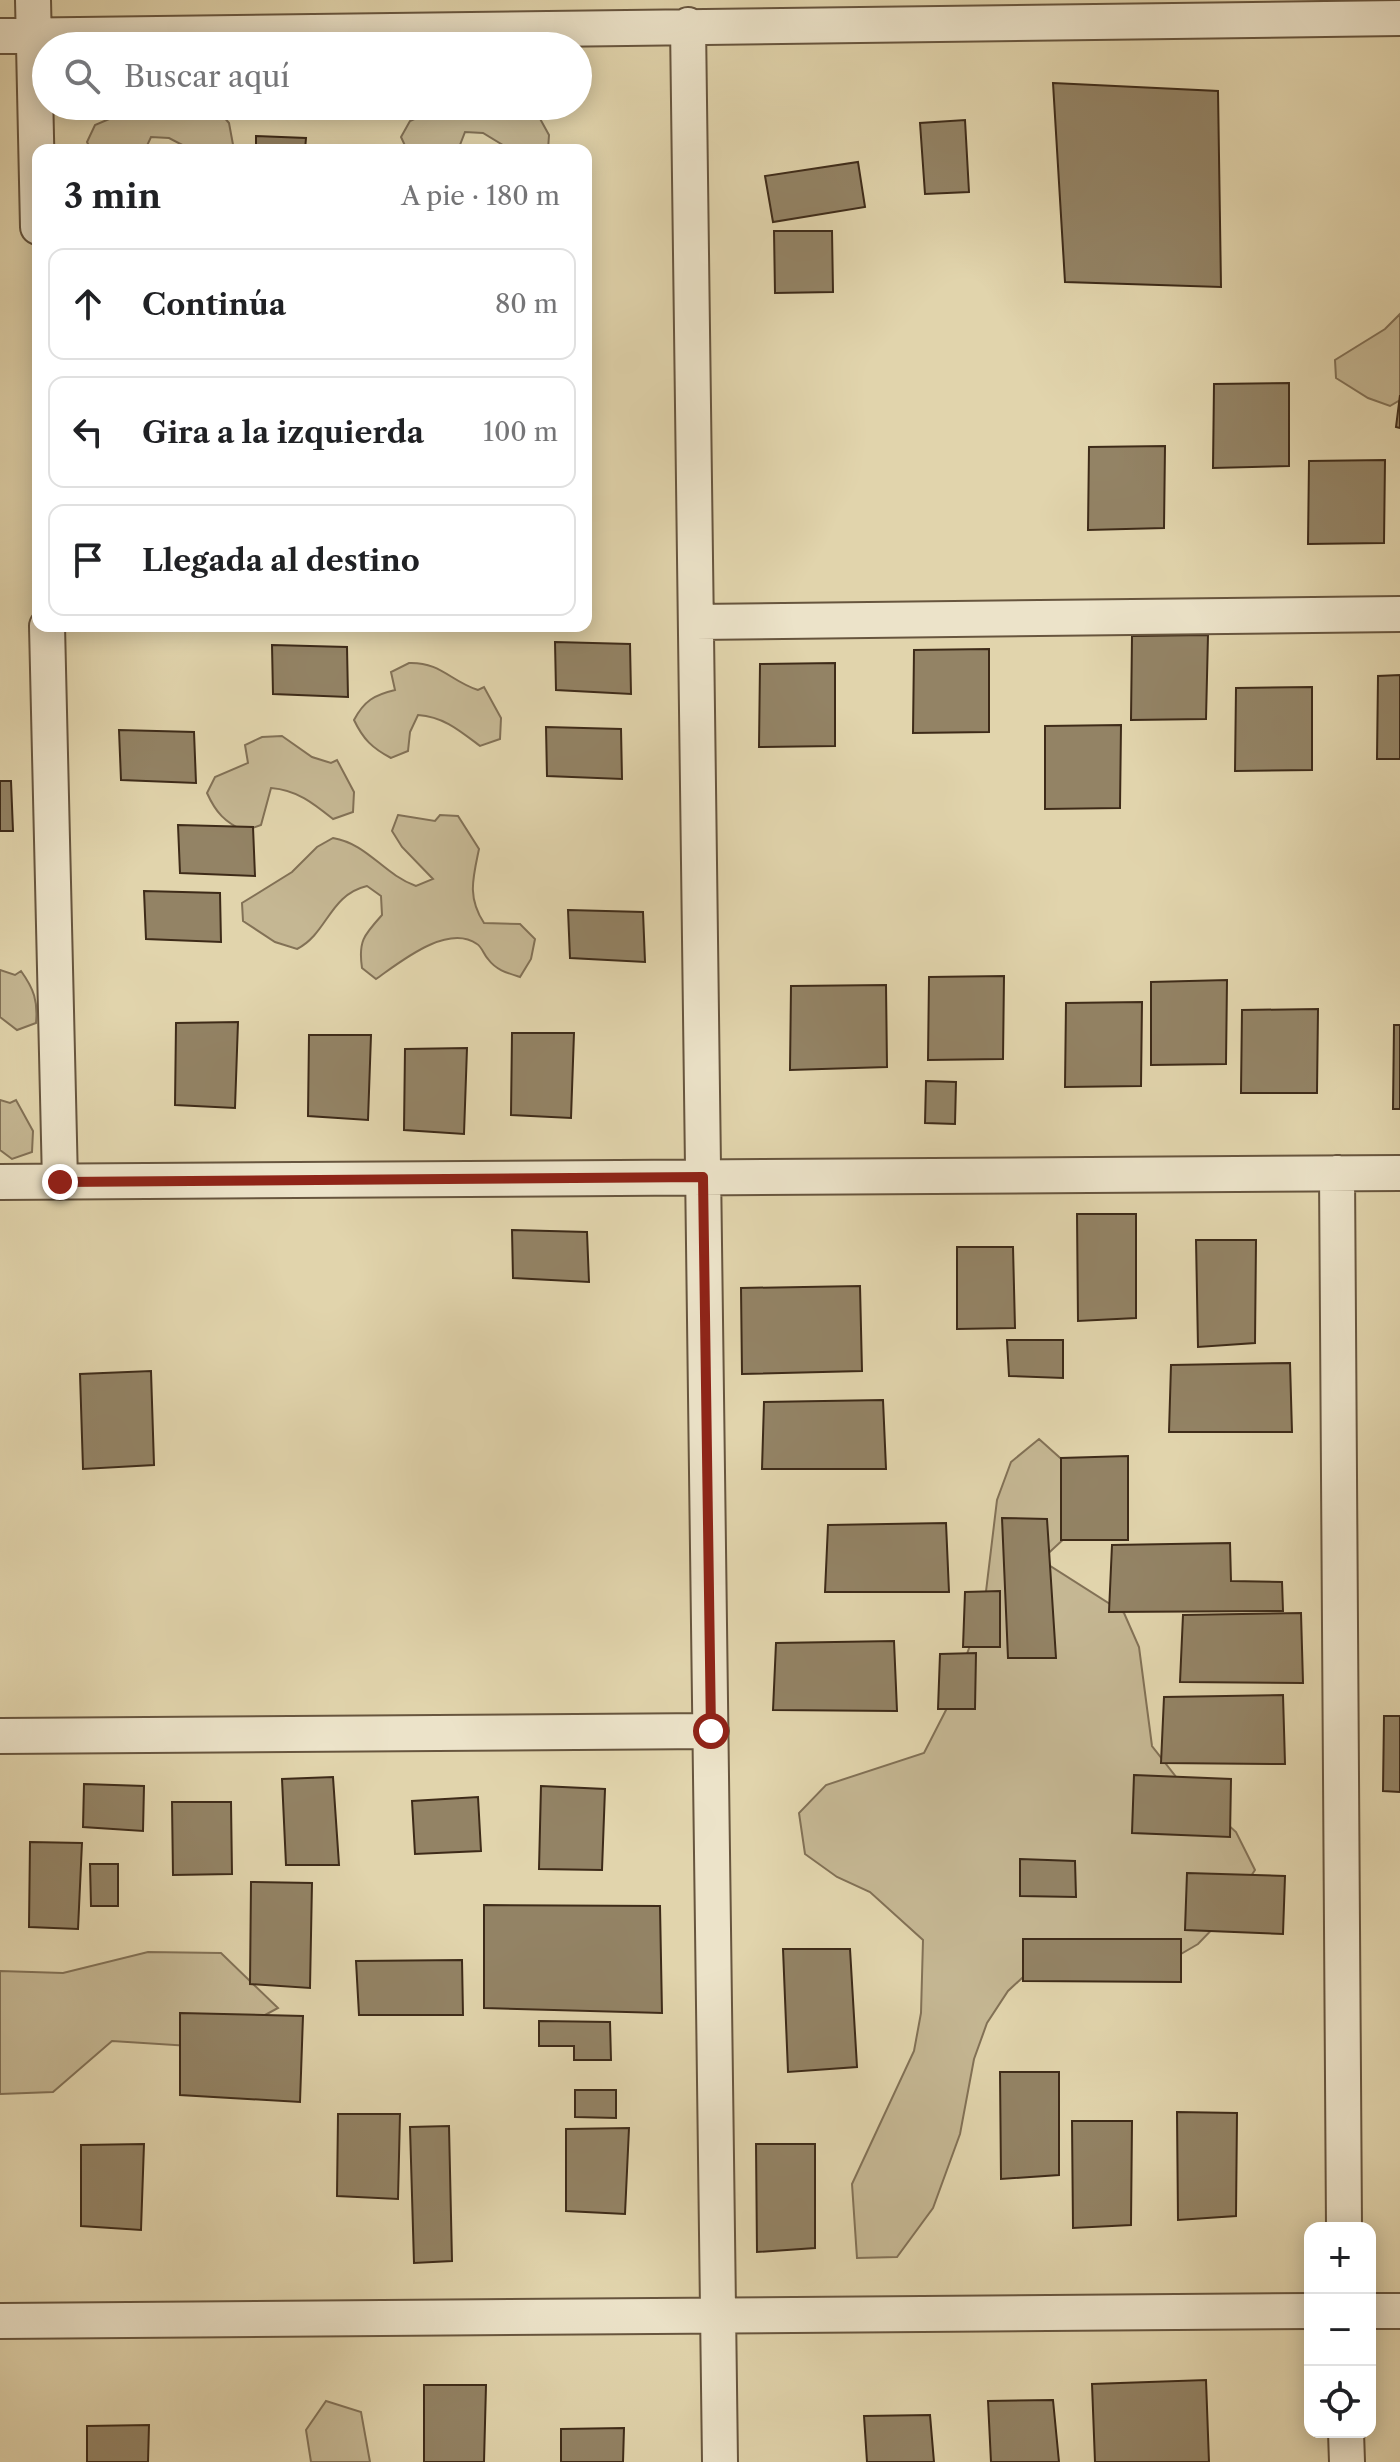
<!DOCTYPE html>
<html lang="es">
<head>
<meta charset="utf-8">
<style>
	:root { --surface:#fff; --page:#f2f2f2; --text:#202124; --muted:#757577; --line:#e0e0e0 }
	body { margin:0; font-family:"Libre Caslon Text",serif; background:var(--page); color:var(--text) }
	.controls { position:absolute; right:24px; bottom:24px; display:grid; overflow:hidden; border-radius:16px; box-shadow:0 4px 20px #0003 }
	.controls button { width:72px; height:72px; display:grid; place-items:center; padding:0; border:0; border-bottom:2px solid var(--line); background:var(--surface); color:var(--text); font:40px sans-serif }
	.stop { position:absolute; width:24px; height:24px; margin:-18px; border:6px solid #8f2418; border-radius:50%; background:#fff }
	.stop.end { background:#8f2418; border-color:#fff; box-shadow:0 2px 8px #0008 }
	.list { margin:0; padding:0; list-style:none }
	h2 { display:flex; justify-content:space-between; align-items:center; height:104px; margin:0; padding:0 32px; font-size:34px }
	h2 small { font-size:26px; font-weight:400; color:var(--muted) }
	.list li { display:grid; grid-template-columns:52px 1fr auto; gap:24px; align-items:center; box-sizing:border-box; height:112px; margin:0 16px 16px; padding:0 16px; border:2px solid var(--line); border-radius:16px }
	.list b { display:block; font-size:30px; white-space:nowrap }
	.list em { font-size:26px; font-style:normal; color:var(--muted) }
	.icon { flex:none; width:44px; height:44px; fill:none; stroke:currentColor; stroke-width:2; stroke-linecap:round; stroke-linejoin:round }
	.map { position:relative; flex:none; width:1400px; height:2462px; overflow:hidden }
	.search { position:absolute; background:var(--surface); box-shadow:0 4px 20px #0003; left:32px; top:32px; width:560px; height:88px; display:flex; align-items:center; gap:20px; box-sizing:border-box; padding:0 28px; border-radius:44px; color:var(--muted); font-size:30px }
	.panel { position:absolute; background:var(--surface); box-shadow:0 4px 20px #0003; left:32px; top:144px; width:560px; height:488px; border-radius:16px }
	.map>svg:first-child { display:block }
	.green { fill:#c5b793; stroke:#827156; stroke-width:2 }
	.building { fill:#938365; stroke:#3e2b19; stroke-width:2 }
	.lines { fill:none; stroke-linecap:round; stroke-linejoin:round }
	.street-casing { stroke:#67553e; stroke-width:38 }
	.street { stroke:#ece3c9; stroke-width:34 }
	.route { stroke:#8f2418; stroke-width:10 }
</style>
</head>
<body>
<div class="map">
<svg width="1400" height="2462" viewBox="0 0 1400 2462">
	<rect width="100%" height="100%" fill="#e1d4ac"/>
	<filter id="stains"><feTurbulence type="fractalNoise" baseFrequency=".0025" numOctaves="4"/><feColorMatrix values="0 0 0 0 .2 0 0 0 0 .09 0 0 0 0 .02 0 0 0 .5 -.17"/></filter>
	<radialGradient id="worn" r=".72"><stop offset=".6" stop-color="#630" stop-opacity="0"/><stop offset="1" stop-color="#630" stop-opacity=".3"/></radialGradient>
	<path class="green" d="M128,106H195L212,111L217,109L229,123L234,150H192L169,138L151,137L145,150H91L87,142L95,125L128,111Z
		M443,106H533L549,135L548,150H511L483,133L465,132L458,150H407L401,137L410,121Z
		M1400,314V400L1390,406L1368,398L1336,378L1335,360L1385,329Z
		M409,663C441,662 450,681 478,690L484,687L501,718L500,739L480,746C459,730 444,717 418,715L410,732L408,751L391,758C372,748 363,739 354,720C364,701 374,695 395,690L391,672Z
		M282,736L312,757L331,763L337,760L354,792L353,812L333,819C313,803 297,790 271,788L261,825L244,831C225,822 216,813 207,793L215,777L248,763L245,745L262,737Z
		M398,815L435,821L440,815L458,816L479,849C473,878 467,897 484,923L520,924L535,939L531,959L520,977C507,973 496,970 488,959C484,955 482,947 477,944C447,923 399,963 376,979L362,968C358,941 364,935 382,915L381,896L367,886C329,895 328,933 297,949L275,942L243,921L242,903L292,872L317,847L333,838C368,844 383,874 416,886L433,879L402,847L392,831Z
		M0,970L15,975L21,971C34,989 38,1001 36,1023L17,1030L0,1017Z
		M0,1100L10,1103L16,1100L33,1131L32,1152L12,1159L0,1150Z
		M1039,1439L1068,1465V1535L1041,1560L1124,1613L1139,1647L1152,1746L1177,1778L1236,1832L1255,1870L1224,1917L1198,1944L1150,1972L1037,1964L1008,1991L987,2023L974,2059L960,2134L933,2208L897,2257L857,2258L852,2184L914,2051L921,2013L923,1940L870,1892L837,1877L805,1854L799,1813L826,1785L924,1753L946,1710L984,1608L997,1500L1011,1462Z
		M148,1952L221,1953L278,2008L206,2047L112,2041L53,2092L0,2094V1971L63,1973Z
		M326,2401L361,2412L370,2462H311L306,2430Z"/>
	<path class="building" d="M1053,83L1218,91L1221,287L1065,282Z
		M965,120L969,192L925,194L920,123Z
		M256,136L306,138L305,150H256Z
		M858,162L865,207L773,222L765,176Z
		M774,231H832L833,292L775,293Z
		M1289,383V466L1213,468L1214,384Z
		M1400,395V428L1396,427Z
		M1165,446L1164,528L1088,530L1089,447Z
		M1385,460L1384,543L1308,544L1309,461Z
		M1208,635L1206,719L1131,720L1132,636Z
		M555,642L630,644L631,694L556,690Z
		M272,645L347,647L348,697L273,694Z
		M989,649V732L913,733L914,650Z
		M835,663V746L759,747L760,664Z
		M1400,675V759H1377L1378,676Z
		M1312,687V770L1235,771L1236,688Z
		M1121,725L1120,808L1045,809V726Z
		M546,727L621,729L622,779L547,776Z
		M119,730L194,732L196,783L121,780Z
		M0,781H11L13,831H0Z
		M178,825L253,827L255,876L180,873Z
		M144,891L220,893L221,942L146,939Z
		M568,910L643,912L645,962L570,958Z
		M1004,976L1003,1059L928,1060L929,977Z
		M1227,980L1226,1064L1151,1065V982Z
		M886,985L887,1067L790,1070L791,986Z
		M1142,1002L1141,1086L1065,1087L1066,1003Z
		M1318,1009L1317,1093H1241L1242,1010Z
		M238,1022L235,1108L175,1105L176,1023Z
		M1394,1025H1400V1109H1393Z
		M512,1033H574L571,1118L511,1115Z
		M309,1035H371L368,1120L308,1116Z
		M467,1048L464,1134L404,1130L405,1049Z
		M926,1081L956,1082L955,1124L925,1123Z
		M1077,1214H1136V1318L1078,1321Z
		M512,1230L587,1232L589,1282L513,1278Z
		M1196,1240H1256L1255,1343L1198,1347Z
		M957,1247H1013L1015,1328L957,1329Z
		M860,1286L862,1371L742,1374L741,1288Z
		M1007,1340H1063V1378L1009,1376Z
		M1290,1363L1292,1432H1169L1171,1365Z
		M151,1371L154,1465L83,1469L80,1374Z
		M883,1400L886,1469H762L764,1402Z
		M1128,1456V1540H1061V1458Z
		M1002,1518L1047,1519L1056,1658H1008Z
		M946,1523L949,1592H825L828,1525Z
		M1230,1543L1231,1581L1282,1582L1283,1611L1109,1612L1112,1545Z
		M1000,1591V1647H963L965,1592Z
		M1301,1613L1303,1683L1180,1682L1183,1615Z
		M894,1641L897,1711L773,1710L776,1643Z
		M976,1653L975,1709H938L940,1654Z
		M1283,1695L1285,1764L1161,1763L1164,1697Z
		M1384,1716H1400V1792L1383,1791Z
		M1134,1775L1231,1779L1230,1837L1132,1833Z
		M333,1777L339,1865H286L282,1779Z
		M84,1784L144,1786L143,1831L83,1827Z
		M541,1786L605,1789L602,1870L539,1869Z
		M478,1797L481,1851L415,1854L412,1801Z
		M172,1802H231L232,1874L173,1875Z
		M30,1842L82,1843L78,1929L29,1927Z
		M1020,1859L1075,1861L1076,1897L1020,1896Z
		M90,1864H118V1906H91Z
		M1187,1873L1285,1876L1283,1934L1185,1930Z
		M251,1882L312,1883L310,1988L250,1984Z
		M484,1905L660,1906L662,2013L484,2008Z
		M1023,1939H1181V1982L1023,1981Z
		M783,1949H850L857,2067L788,2072Z
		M462,1960L463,2015H359L356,1961Z
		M180,2013L303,2016L300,2102L180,2095Z
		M539,2021L610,2022L611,2060H574V2046H539Z
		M1000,2072H1059V2175L1001,2179Z
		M575,2090H616V2118L575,2117Z
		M1177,2112L1237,2113L1236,2216L1178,2220Z
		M338,2114H400L398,2199L337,2196Z
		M1072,2121H1132L1131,2225L1073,2228Z
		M449,2126L452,2261L414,2263L410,2127Z
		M629,2128L625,2214L566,2211V2129Z
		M144,2144L141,2230L81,2226V2145Z
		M756,2144H815V2248L757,2252Z
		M1206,2380L1209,2462H1095L1092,2384Z
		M424,2385H486L484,2462H424Z
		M1053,2400L1059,2462H991L988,2401Z
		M930,2415L934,2462H867L864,2416Z
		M149,2425L148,2462H87V2426Z
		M624,2428L623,2462H561V2429Z"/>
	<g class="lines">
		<g class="street-casing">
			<path id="street" d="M33,0L38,227
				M688,25L720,2462
				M0,36L1400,18
				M696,622L1400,614
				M47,626L60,1182
				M1337,1173L1344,2228
				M0,1182L1400,1173
				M0,1736L711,1731
				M1370,2311H1400
				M0,2321L1310,2311
				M1346,2432L1347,2462"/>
		</g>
		<use href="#street" class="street"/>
	</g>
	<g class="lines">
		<path class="route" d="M60,1182L703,1177L711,1731"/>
	</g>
	<rect width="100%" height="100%" filter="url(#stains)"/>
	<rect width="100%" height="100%" fill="url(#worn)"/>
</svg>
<div class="controls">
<button>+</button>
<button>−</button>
<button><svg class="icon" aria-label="locate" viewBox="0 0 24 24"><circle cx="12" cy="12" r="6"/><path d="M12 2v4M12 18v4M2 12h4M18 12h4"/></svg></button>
</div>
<div class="stop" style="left:711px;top:1731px"></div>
<div class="stop end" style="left:60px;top:1182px"></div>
<div class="search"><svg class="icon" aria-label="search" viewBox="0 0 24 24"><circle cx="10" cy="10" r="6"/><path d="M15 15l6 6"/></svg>Buscar aquí</div>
<section class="panel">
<h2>3 min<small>A pie · 180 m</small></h2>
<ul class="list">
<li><svg class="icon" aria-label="ahead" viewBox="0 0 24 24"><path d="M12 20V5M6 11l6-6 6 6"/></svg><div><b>Continúa</b></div><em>80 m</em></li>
<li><svg class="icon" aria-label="left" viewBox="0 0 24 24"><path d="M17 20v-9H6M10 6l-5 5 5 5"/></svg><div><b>Gira a la izquierda</b></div><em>100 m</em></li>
<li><svg class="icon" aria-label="arrive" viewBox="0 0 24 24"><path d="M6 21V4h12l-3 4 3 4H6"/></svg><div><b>Llegada al destino</b></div></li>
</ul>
</section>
</div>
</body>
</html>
